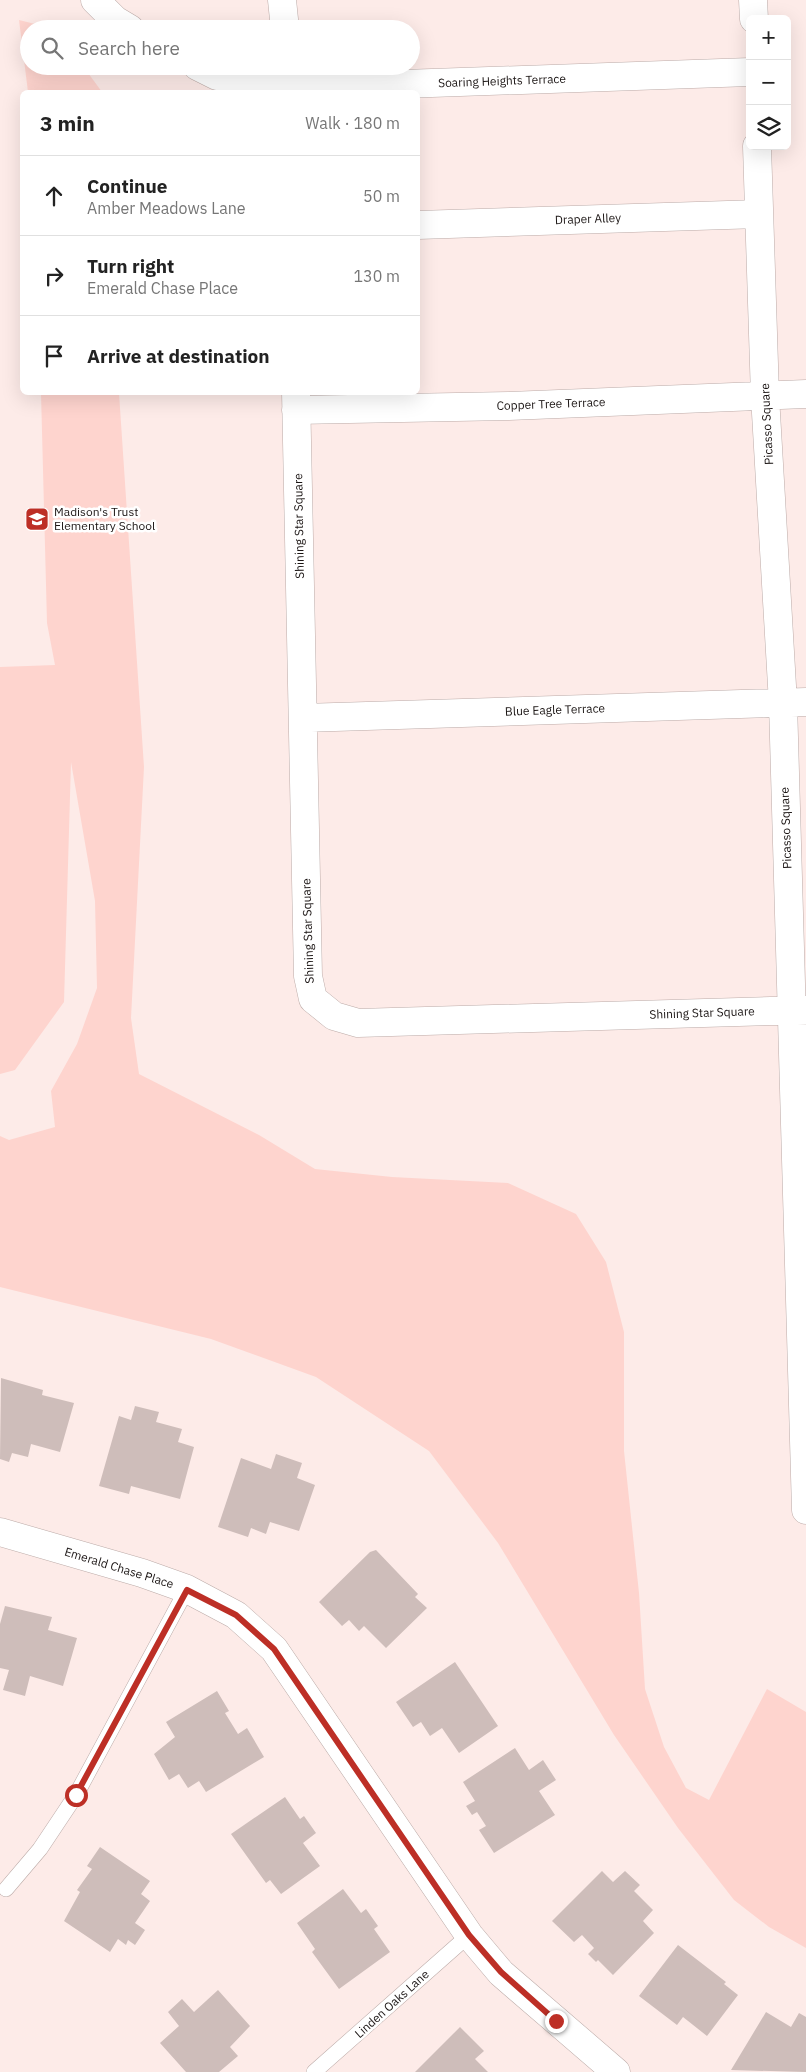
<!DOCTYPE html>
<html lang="en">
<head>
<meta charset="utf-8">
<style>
	:root { --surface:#fff; --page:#f6f6f6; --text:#222; --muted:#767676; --line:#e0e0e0 }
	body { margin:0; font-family:"IBM Plex Sans",sans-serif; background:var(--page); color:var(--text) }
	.controls { position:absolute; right:15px; top:15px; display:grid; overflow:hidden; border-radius:8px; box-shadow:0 5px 20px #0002 }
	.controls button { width:45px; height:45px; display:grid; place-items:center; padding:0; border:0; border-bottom:1px solid var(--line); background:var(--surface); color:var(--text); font:25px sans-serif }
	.stop { position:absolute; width:15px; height:15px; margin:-11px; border:4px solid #bd2f26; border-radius:50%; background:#fff }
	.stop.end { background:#bd2f26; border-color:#fff; box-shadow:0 1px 5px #0008 }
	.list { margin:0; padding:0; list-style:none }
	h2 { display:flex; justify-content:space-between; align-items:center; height:65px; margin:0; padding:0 20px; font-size:21px }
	h2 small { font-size:16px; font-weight:400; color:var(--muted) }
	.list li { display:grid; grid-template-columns:32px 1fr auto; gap:15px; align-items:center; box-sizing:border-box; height:80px; padding:0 20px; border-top:1px solid var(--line) }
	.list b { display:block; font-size:19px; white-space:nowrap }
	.list p { margin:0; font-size:16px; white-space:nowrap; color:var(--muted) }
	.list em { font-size:16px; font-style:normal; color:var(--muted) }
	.icon { flex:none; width:28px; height:28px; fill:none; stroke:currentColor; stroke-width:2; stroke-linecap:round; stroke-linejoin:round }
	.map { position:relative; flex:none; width:806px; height:2072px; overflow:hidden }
	.search { position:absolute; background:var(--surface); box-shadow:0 5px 20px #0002; left:20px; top:20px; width:400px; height:55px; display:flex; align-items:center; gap:12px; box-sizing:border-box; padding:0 18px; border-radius:28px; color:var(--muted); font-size:19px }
	.panel { position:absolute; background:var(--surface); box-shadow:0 5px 20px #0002; left:20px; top:90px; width:400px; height:305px; border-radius:8px }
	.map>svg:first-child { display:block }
	.green { fill:#fed4ce }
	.building { fill:#cebdba }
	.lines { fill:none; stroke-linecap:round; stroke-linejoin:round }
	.service-casing { stroke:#bcaba8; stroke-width:16 }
	.minor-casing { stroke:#bcaba8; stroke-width:29 }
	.service { stroke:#fff; stroke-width:15 }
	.minor { stroke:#fff; stroke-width:28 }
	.route { stroke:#bd2f26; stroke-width:6 }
	.labels { text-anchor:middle; stroke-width:5; stroke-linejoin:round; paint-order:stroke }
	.street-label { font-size:12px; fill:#1b1514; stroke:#fff }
	.poi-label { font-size:12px; fill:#1b1514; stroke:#fff; text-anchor:start }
</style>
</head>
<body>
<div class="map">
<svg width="806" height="2072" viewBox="0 0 806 2072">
	<rect width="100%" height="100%" fill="#fdebe8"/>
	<path class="green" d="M19,20L55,29H29V66H83L102,92H28Z
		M41,393H119L144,767L131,1018L139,1074L259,1135L315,1169L392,1177L508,1183L576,1214L606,1262L624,1332V1451L639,1593L645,1689L664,1747L686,1788L709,1800L767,1689L806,1712V1948L769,1927L734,1900L678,1828L614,1735L498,1543L429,1451L316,1377L211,1339L0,1287V1136L9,1140L55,1127L51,1091L77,1044L97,988L95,901L71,762L64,1002L15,1070L0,1074V667L55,665L47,623Z"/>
	<path class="building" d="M1,1378L43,1390L42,1395L74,1403L60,1452L31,1444L28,1457L12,1453L9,1462L0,1459Z
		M135,1406L159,1412L156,1422L182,1429L178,1442L194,1447L180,1499L131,1486L129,1494L99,1486L119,1416L131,1420Z
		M276,1454L302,1463L297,1478L315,1485L299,1531L270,1522L266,1534L251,1528L248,1537L218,1527L241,1458L271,1469Z
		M376,1550L418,1594L415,1597L427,1608L386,1648L364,1626L359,1631L349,1620L342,1626L319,1602L370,1552Z
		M5,1606L52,1617L48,1630L77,1638L63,1686L30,1676L25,1696L3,1690L9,1670L0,1668V1624Z
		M455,1662L498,1726L459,1753L442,1728L430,1736L421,1722L413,1727L396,1702Z
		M217,1691L229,1711L225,1713L238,1734L247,1728L264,1757L206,1792L199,1781L188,1788L179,1774L169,1780L154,1754L175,1737L166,1722Z
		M515,1748L529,1770L543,1760L556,1780L539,1791L555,1815L494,1853L479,1830L486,1826L477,1812L472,1815L466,1806L475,1801L463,1782Z
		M285,1797L300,1819L304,1816L316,1833L303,1843L320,1866L281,1894L270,1880L266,1883L231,1834Z
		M100,1847L150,1881L141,1894L150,1901L135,1923L145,1930L135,1945L128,1940L126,1945L118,1939L110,1952L64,1921L80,1892L77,1890L92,1869L87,1866Z
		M602,1871L613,1882L625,1871L640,1885L634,1891L653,1910L643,1921L654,1933L613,1975L598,1960L596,1962L588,1954L594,1948L582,1935L574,1942L552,1921Z
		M343,1889L361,1913L366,1909L378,1926L374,1929L390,1952L339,1989L312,1952L315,1949L297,1923Z
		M678,1945L726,1982L724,1984L738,1995L707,2036L683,2017L677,2025L639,1996Z
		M218,1990L250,2026L230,2047L238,2056L219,2072H186L160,2043L179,2026L168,2012L182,1999L194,2012Z
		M766,2012L791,2027L799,2013L806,2017V2072L731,2070Z
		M460,2027L484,2051L475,2059L488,2072H415Z"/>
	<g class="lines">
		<g class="service-casing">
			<path id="service" d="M6,1889L40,1849L76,1795L187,1589
				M314,2072L469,1935"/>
		</g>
		<g class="minor-casing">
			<path id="minor" d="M95,0L115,20L130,29
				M282,0L285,29
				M753,0L754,19
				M197,66L217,76L289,88L750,72
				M757,146L765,396L783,703L806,1510
				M418,225L759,214
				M296,392L308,976L313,999L334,1016L358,1023L806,1010
				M296,410L509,406L806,394
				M303,718L806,702
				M0,1532L142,1573L187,1589L236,1615L274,1649L469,1935L501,1973L616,2072"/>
		</g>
		<use href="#service" class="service"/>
		<use href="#minor" class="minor"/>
	</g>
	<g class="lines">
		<path class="route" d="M76,1795L187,1590L236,1615L274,1649L469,1935L501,1972L556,2021"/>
	</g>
	<defs>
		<g id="school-square" transform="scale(1.25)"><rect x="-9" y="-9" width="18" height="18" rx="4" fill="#bd2f26" stroke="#fff"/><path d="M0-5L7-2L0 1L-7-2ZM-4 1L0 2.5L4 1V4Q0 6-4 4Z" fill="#fff"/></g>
	</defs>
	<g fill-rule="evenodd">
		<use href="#school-square" x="37" y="519"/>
	</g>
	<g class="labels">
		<g class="street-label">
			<text transform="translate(502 81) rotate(-2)" y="4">Soaring Heights Terrace</text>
			<text transform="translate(588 219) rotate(-2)" y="4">Draper Alley</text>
			<text transform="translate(551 404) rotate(-2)" y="4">Copper Tree Terrace</text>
			<text transform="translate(767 424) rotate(-93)" y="4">Picasso Square</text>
			<text transform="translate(299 526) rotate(-91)" y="4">Shining Star Square</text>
			<text transform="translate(555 710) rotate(-2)" y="4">Blue Eagle Terrace</text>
			<text transform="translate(786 828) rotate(-92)" y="4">Picasso Square</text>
			<text transform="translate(308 931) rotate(-92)" y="4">Shining Star Square</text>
			<text transform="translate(702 1013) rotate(-2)" y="4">Shining Star Square</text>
			<text transform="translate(119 1568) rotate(17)" y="4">Emerald Chase Place</text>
			<text transform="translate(392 2004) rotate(-42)" y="4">Linden Oaks Lane</text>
		</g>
		<g class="poi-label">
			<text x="54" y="516">Madison's Trust<tspan x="54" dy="14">Elementary School</tspan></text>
		</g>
	</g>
</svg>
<div class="controls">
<button>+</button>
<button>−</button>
<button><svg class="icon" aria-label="layers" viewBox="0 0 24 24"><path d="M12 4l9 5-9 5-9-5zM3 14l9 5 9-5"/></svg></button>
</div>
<div class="stop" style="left:76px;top:1795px"></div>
<div class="stop end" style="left:556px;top:2021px"></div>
<div class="search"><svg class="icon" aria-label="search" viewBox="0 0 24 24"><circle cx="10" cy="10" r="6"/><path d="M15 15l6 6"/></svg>Search here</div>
<section class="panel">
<h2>3 min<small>Walk · 180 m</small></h2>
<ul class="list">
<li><svg class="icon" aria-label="ahead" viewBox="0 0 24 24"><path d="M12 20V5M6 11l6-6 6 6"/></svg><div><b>Continue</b><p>Amber Meadows Lane</p></div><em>50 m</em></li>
<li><svg class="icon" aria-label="right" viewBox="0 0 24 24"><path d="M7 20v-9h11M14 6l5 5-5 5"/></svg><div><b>Turn right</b><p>Emerald Chase Place</p></div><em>130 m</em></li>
<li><svg class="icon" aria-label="arrive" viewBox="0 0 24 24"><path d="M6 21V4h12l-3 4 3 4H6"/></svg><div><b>Arrive at destination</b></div></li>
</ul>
</section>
</div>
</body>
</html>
